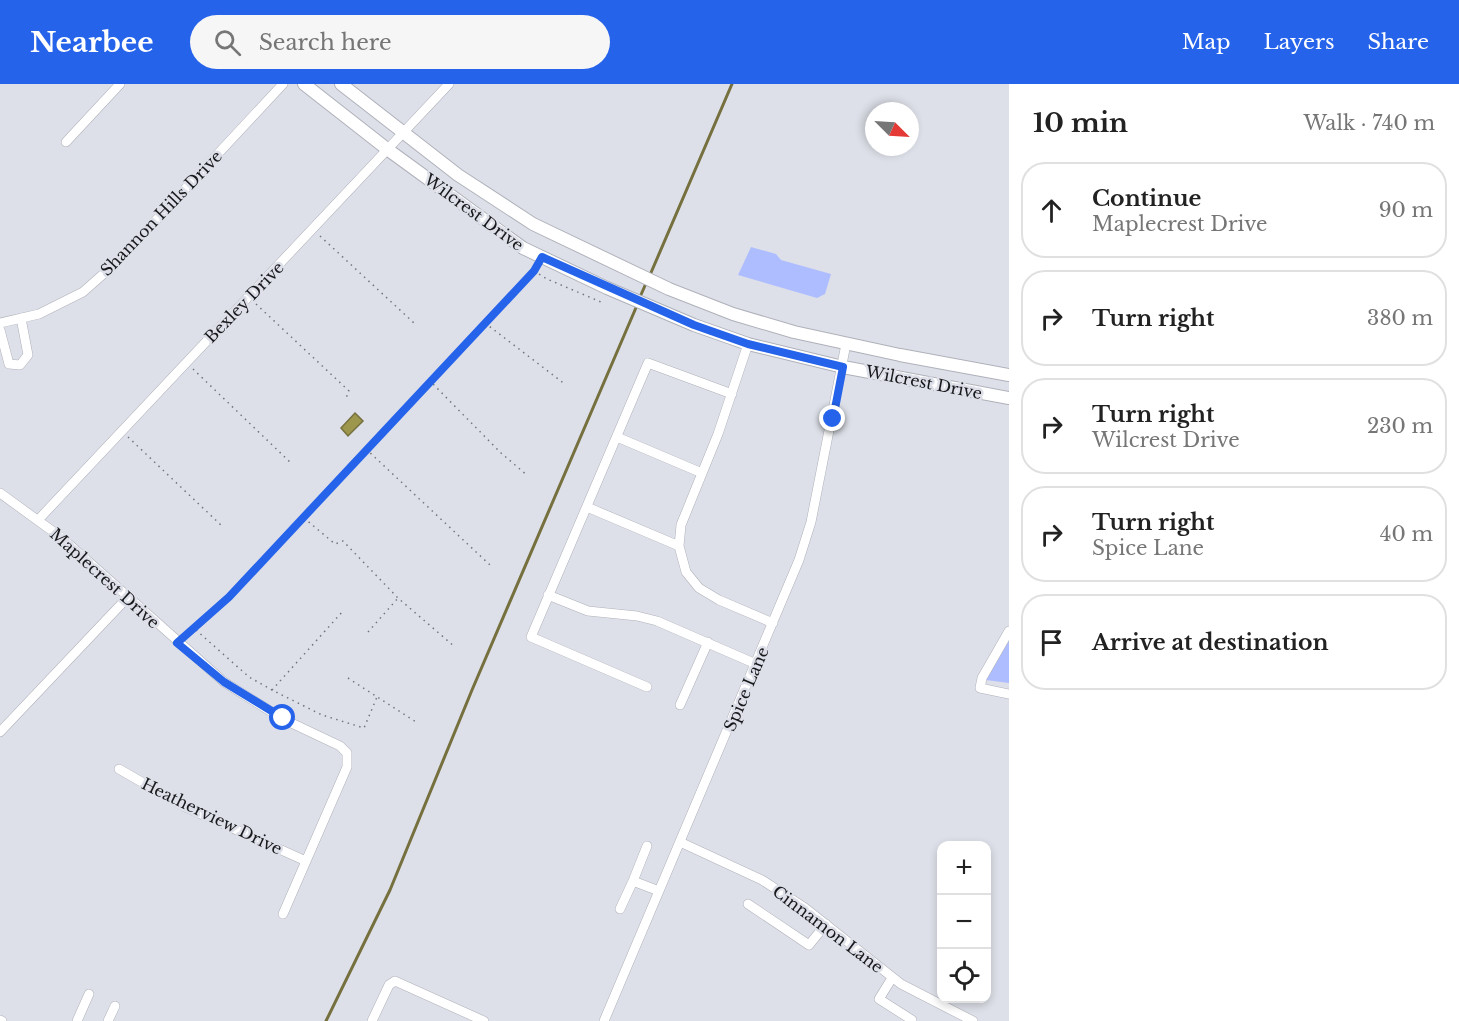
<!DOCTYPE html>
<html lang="en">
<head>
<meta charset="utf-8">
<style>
	:root { --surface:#fff; --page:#f6f6f6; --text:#222; --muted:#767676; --line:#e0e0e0; --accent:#2563eb }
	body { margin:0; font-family:"Libre Baskerville",serif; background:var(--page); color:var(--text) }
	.controls { position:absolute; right:18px; bottom:18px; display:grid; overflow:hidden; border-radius:12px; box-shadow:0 3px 9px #0003 }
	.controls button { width:54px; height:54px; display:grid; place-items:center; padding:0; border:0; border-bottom:2px solid var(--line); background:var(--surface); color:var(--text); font:30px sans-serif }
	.compass { position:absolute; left:865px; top:18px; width:54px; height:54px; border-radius:50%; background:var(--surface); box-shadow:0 3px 9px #0003; rotate:114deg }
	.stop { position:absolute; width:18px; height:18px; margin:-14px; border:4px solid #2563eb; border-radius:50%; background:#fff }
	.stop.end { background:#2563eb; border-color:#fff; box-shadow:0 2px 6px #0008 }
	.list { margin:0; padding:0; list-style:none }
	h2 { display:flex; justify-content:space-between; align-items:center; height:78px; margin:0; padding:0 24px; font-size:26px }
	h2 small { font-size:20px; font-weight:400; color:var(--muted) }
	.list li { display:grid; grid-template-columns:39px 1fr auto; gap:18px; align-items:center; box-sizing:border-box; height:96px; margin:0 12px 12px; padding:0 12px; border:2px solid var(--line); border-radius:24px }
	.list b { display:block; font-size:22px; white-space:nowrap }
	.list p { margin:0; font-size:20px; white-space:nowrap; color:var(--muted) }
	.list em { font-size:20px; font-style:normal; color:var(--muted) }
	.icon { flex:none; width:33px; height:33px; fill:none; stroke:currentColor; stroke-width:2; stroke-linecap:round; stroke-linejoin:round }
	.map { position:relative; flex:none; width:1009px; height:937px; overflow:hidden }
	header { display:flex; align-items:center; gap:36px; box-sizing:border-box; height:84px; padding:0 30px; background:var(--accent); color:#fff }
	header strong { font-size:28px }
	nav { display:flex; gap:33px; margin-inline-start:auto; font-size:21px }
	.search { width:420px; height:54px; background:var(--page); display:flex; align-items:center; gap:15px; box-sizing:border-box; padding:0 21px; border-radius:33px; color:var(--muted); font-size:22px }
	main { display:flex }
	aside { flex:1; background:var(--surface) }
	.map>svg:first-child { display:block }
	.water { fill:#9d964d; stroke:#75703e; stroke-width:1.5 }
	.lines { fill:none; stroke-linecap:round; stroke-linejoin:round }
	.stream { stroke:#75703e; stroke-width:3 }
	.building { fill:#aebdff }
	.minor-casing { stroke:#afb1ba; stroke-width:10 }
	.major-casing { stroke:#afb1ba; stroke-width:14 }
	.path { stroke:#73757b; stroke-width:1.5; stroke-dasharray:1.5 4.5; stroke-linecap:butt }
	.minor { stroke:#fff; stroke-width:9 }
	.major { stroke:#fff; stroke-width:12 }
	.route { stroke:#2563eb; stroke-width:8 }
	.labels { text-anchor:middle; stroke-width:5; stroke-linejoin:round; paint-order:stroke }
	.street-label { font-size:16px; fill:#18191c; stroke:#dee0e9 }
</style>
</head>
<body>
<header>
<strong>Nearbee</strong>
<div class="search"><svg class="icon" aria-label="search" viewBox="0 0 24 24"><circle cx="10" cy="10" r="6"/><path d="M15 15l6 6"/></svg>Search here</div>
<nav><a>Map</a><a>Layers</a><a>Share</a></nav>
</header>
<main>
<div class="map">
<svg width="1009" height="937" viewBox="0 0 1009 937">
	<rect width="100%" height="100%" fill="#dee0e9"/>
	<path class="water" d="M355,329L363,337L348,352L341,344Z"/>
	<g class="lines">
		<path class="stream" d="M650,191L732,0
			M640,213L647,197
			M326,937L390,806L472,606L638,219"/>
	</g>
	<path class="building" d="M751,163L776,170L781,176L831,190L825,210L817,214L738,191Z
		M1009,556V599L986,596Z"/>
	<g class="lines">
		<g class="minor-casing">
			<path id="minor" d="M66,58L120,0
				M0,239L39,230L83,208L118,177L283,0
				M0,246L9,280L20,281L28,271L21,234
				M748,260L718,350L681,441L679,462L686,488L699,504L719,516L773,539
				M617,353L702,389
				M0,409L62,454L224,598L283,635L340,662L347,669V683L283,830
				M587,423L679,462
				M39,435L449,0
				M548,511L588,527L637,532L657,537L756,580
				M1009,547L982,594L980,604L1009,610
				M647,603L531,553L648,279L732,310
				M680,621L708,558
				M0,648L128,513
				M119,685L185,723L306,777
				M680,758L762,796L805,824L901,900L973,937
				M647,762L633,797L659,807
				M748,820L809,861L826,840
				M620,825L633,797
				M892,894L879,915L912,936
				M0,936L2,937
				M77,937L89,910
				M108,937L115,922
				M372,937L389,901L395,897L484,937
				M604,937L799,476L811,438L846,260"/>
		</g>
		<g class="major-casing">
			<path id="major" d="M304,0L387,65L523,164L607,204L694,241L748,260L843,283L1009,314
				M341,0L458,91L533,140L669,205L733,230L794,248L900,271L1009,291"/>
		</g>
		<path class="path" d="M320,152L414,239
			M534,187L547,195L601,218
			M256,220L349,307L346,314
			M485,239L566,301
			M193,285L292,380
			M429,296L501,369L528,392
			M128,353L223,443
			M366,365L490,481
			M304,434L335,460L343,457L398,514L455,563
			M196,546L249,593L272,606L322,631L364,644L377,613
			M368,548L398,514
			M187,551L229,513L537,183
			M348,594L416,638
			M272,606L343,527"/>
		<use href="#minor" class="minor"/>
		<use href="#major" class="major"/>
	</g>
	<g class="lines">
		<path class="route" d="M283,634L224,598L177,559L229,513L534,187L542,173L694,241L748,260L843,283L833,335"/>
	</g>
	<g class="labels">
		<g class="street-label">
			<text transform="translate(474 128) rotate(36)" y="6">Wilcrest Drive</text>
			<text transform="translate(161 129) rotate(-46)" y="6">Shannon Hills Drive</text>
			<text transform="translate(244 218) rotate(-46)" y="6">Bexley Drive</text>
			<text transform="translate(924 298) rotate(11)" y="6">Wilcrest Drive</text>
			<text transform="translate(105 494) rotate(42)" y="6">Maplecrest Drive</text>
			<text transform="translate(746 605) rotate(-67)" y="6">Spice Lane</text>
			<text transform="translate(212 732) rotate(26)" y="6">Heatherview Drive</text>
			<text transform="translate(828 845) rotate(37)" y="6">Cinnamon Lane</text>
		</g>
	</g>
</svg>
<div class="controls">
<button>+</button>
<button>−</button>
<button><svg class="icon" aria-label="locate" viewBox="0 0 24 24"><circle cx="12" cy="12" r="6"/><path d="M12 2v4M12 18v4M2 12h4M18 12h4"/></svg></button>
</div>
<svg class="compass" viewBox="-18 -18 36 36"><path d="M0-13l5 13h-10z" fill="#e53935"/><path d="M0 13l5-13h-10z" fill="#767676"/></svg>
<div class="stop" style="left:283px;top:634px"></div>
<div class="stop end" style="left:833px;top:335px"></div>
</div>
<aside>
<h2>10 min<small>Walk · 740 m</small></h2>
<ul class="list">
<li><svg class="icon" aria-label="ahead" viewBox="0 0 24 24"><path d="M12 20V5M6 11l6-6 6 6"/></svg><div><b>Continue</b><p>Maplecrest Drive</p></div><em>90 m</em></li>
<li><svg class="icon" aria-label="right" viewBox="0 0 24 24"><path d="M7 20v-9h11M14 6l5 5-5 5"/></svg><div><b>Turn right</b></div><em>380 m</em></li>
<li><svg class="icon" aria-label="right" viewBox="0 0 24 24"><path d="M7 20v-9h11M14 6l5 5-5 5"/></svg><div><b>Turn right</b><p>Wilcrest Drive</p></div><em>230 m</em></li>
<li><svg class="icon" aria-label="right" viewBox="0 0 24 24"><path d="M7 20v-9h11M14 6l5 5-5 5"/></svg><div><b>Turn right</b><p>Spice Lane</p></div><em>40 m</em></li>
<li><svg class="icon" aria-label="arrive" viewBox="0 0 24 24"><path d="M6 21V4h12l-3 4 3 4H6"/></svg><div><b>Arrive at destination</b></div></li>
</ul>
</aside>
</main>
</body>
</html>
